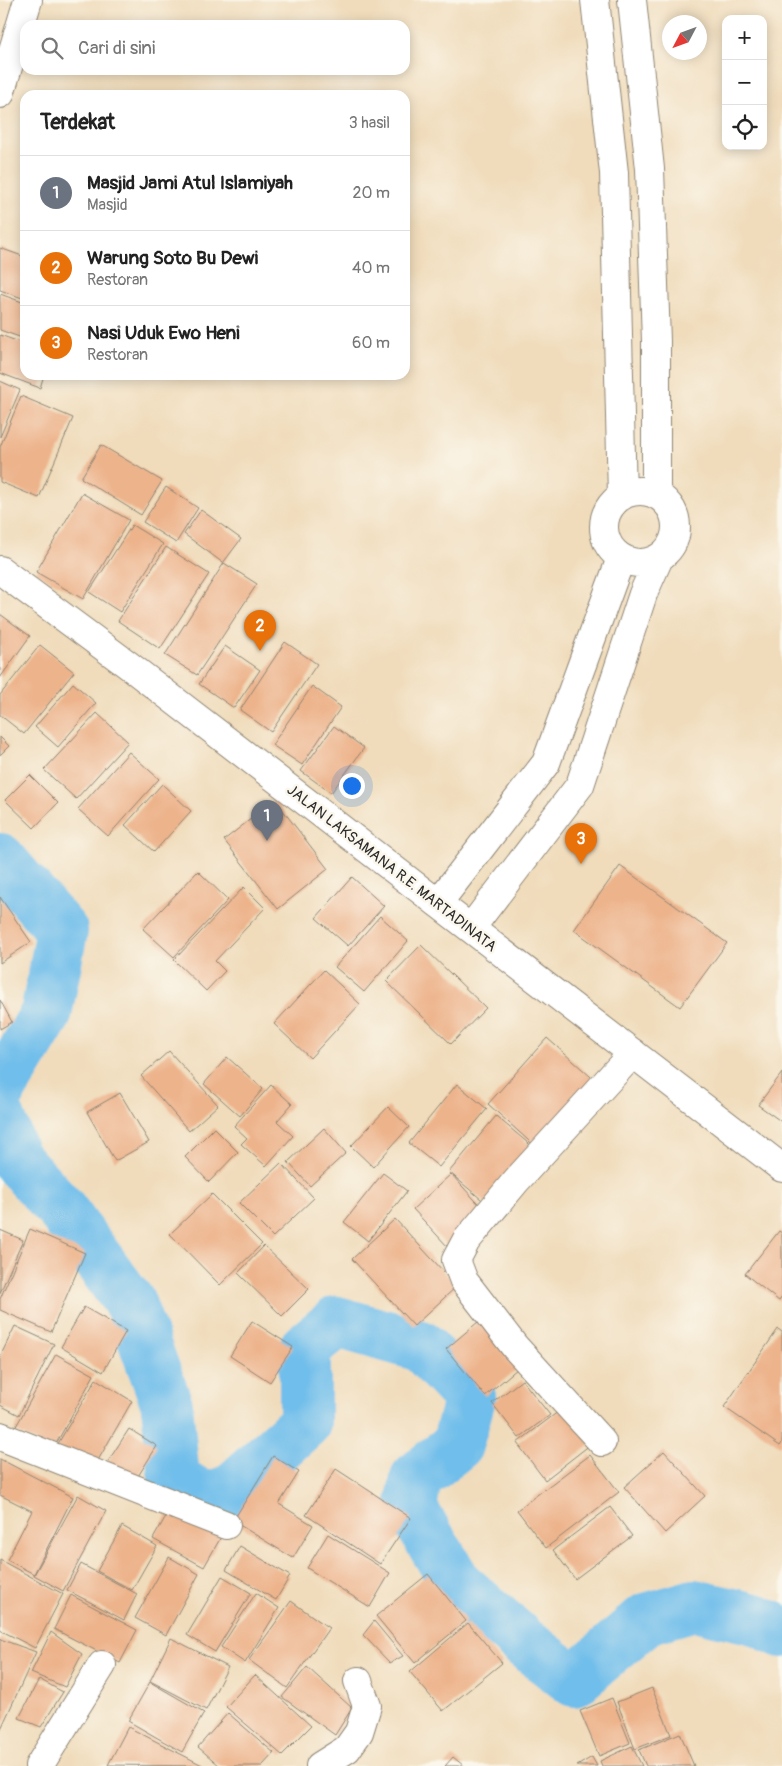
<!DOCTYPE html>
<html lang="id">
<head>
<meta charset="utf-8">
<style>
	:root { --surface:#fff; --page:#f2f2f2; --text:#222; --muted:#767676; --line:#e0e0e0; --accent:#b5179e }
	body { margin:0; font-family:Pangolin,sans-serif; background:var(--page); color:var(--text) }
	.controls { position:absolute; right:15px; top:15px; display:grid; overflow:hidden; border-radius:10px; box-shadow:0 2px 12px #0003 }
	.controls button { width:45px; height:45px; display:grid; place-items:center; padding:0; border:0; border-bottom:1px solid var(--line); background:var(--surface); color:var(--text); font:25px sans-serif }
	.compass { position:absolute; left:662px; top:15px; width:45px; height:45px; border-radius:50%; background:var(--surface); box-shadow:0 2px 12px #0003; rotate:229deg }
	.you { position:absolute; left:351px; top:785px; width:18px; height:18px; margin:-12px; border:4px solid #fff; border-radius:50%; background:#1a73e8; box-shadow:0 0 0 8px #1a73e833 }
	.badge { display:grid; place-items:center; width:32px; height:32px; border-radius:50%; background:var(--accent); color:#fff; font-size:16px; font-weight:700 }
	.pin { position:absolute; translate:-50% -41px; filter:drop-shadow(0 1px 2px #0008) }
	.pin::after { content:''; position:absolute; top:26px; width:18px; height:15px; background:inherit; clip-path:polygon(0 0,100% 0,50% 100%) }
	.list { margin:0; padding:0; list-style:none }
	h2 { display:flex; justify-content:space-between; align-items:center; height:65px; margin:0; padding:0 20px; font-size:21px }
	h2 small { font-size:16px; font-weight:400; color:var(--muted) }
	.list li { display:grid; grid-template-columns:32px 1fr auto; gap:15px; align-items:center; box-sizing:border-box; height:75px; padding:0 20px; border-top:1px solid var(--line) }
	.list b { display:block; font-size:19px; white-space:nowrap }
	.list p { margin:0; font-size:16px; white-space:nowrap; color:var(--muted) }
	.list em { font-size:16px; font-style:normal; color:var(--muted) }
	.icon { flex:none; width:28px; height:28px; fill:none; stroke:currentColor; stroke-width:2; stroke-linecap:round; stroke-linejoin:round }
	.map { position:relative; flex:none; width:782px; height:1766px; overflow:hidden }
	.search { position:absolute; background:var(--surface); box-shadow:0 2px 12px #0003; left:20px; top:20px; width:390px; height:55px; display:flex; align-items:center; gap:12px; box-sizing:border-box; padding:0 18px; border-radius:15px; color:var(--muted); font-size:19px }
	.panel { position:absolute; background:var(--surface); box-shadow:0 2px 12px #0003; left:20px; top:90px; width:390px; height:290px; border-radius:15px }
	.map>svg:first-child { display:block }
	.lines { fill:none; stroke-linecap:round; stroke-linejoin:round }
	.river { stroke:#70beeb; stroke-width:52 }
	.building { fill:#edb48c }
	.minor-casing { stroke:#8e8473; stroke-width:30 }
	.major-casing { stroke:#8e8473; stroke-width:30 }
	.minor { stroke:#fff; stroke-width:28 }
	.major { stroke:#fff; stroke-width:28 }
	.labels { text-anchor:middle; stroke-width:5; stroke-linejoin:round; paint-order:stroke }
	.street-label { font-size:15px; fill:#2b2b2b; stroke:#fbf7ec }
</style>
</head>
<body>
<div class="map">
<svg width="782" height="1766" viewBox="0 0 782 1766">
	<rect width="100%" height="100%" fill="#fbf7ec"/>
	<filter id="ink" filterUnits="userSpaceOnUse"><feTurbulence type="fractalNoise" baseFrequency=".02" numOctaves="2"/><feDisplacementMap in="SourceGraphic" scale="10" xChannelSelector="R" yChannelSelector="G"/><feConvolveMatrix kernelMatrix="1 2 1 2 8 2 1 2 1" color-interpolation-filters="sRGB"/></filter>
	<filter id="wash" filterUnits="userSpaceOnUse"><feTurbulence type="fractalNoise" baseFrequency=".0096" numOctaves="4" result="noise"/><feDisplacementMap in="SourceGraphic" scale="20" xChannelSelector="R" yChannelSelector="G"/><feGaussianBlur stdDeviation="1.12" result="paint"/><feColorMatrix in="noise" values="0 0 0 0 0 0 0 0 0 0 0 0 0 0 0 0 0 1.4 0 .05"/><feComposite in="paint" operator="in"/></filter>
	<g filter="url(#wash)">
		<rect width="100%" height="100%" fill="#f0dcbb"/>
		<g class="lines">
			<path class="river" d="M0,859L62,931L46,1014L0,1090
				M0,1119L14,1158L60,1208L130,1303L167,1405L174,1479L206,1499L231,1490L305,1423V1348L337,1322L421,1346L470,1398L457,1445L416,1478L411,1508L457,1584L522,1641L574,1681L646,1619L694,1605L755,1619L782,1632"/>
		</g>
		<g id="blocks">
			<path class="building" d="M0,248L25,257V299L0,290Z
				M0,294L25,303V339L0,330Z
				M0,335L25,344V375H44L40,388L0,373Z
				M0,381L20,390L0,437Z
				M21,396L73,418L39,498L0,482V447Z
				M101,445L162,481L141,515L81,478Z
				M166,487L198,508L176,543L143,522Z
				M82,493L129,520L83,599L36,572Z
				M201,510L241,539L223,563L184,534Z
				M132,525L163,544L120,612L89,592Z
				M166,547L209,574L160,649L118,621Z
				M224,563L257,584L197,675L165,655Z
				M0,614L30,636L0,678Z
				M285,642L317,664L271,732L240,710Z
				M40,645L74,672L24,734L0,715V695Z
				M225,646L260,670L234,708L199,684Z
				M73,683L96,703L58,747L35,727Z
				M312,686L341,707L302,765L272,745Z
				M97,713L128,742L76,799L44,770Z
				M334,726L364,748L331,793L301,771Z
				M0,737L9,746L0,755Z
				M129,752L159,779L108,836L78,809Z
				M30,775L58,803L34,828L5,800Z
				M162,784L191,811L154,852L125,825Z
				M275,800L328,869L278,909L224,840Z
				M620,866L727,943L680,1007L574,930Z
				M198,871L228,900L174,957L143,929Z
				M352,877L384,906L348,946L316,918Z
				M244,887L265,908L215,961L225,971L206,991L174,960Z
				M0,897L31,942L0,963Z
				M380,916L408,941L364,992L335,967Z
				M421,945L486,1008L451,1044L386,981Z
				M324,970L360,1004L310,1058L274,1024Z
				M0,1000L12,1022L0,1029Z
				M547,1038L599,1084L539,1150L488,1104Z
				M169,1051L218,1105L189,1131L141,1076Z
				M227,1057L263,1089L240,1116L204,1084Z
				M782,1073V1122L758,1105Z
				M457,1084L487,1109L439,1167L409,1143Z
				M271,1085L292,1104L277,1121L293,1136L266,1166L241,1144L247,1138L234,1126Z
				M120,1093L149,1142L115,1161L87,1112Z
				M388,1107L409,1127L373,1167L351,1146Z
				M496,1116L535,1149L488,1205L449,1172Z
				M214,1128L238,1152L209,1182L185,1157Z
				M324,1128L346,1153L310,1186L288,1162Z
				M281,1163L314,1198L273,1237L239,1203Z
				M383,1173L407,1191L368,1241L344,1222Z
				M451,1174L486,1212L448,1247L413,1209Z
				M212,1194L262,1244L220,1285L170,1234Z
				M395,1219L457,1286L414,1326L352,1259Z
				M30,1229L85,1253L51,1332L0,1310V1299Z
				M0,1230L23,1240L0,1293Z
				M779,1231L782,1233V1297L779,1301L745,1274Z
				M264,1246L309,1289L282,1316L238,1273Z
				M84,1307L126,1331L103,1372L61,1347Z
				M485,1316L524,1363L485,1396L446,1349Z
				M252,1321L293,1347L270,1382L230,1356Z
				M15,1326L54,1344L19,1415L0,1405V1357Z
				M778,1329L782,1332V1443L780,1446L724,1407Z
				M56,1354L94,1375L52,1451L14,1430Z
				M96,1379L132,1401L93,1469L56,1447Z
				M522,1380L550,1415L519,1438L492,1403Z
				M567,1405L595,1441L545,1480L517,1443Z
				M129,1429L157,1446L135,1481L107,1463Z
				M664,1451L705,1496L665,1533L624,1487Z
				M590,1455L619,1492L546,1548L517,1510Z
				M273,1456L299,1472L279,1504L313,1525L293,1558L233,1521Z
				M0,1459L73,1497L34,1574L7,1560L32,1511L0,1495Z
				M336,1469L411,1518L380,1564L306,1515Z
				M78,1495L106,1511L63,1591L34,1575Z
				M610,1507L632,1536L575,1579L553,1550Z
				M170,1509L221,1537L204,1567L153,1539Z
				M122,1526L157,1546L132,1590L97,1571Z
				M328,1534L390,1573L370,1607L307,1568Z
				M240,1546L290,1576L276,1600L226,1570Z
				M169,1557L199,1574L166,1635L135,1618Z
				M0,1560L63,1594L35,1648L0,1630Z
				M81,1564L137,1594L124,1620L67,1590Z
				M428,1574L466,1621L415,1663L376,1616Z
				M222,1576L251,1593L215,1652L187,1635Z
				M256,1593L279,1608L245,1663L221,1647Z
				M71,1595L137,1630L120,1663L54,1629Z
				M291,1601L329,1628L287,1688L249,1660Z
				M374,1621L403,1656L390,1663L363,1635Z
				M468,1623L502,1663L443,1711L410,1672Z
				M51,1632L82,1654L65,1687L31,1673Z
				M171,1638L228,1667L206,1710L150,1681Z
				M0,1639L36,1652L0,1731Z
				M307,1667L352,1708L335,1735L282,1697Z
				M255,1675L311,1726L282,1755L226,1707Z
				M39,1679L63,1692L41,1727L19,1718Z
				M150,1682L204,1713L182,1752L128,1721Z
				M652,1688L671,1735L635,1749L617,1702Z
				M612,1698L630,1743L599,1756L580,1711Z
				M228,1713L274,1753L262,1766H220L198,1747Z
				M128,1727L204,1766L108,1765Z
				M680,1733L694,1766H646L639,1750Z
				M632,1746L642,1766H602L600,1761Z
				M453,1757L464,1766H445Z
				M592,1757L597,1766H577Z"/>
		</g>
	</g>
	<g filter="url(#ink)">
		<use href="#blocks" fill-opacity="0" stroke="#8e8473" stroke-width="1"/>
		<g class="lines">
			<g class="minor-casing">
				<path id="minor" d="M595,0L614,173L622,496
					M632,0L650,169L656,341V495
					M0,94L28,0
					M604 527a36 36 0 1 1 72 0a36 36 0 1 1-72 0Z
					M438,903L546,763L621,558
					M471,928L580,785L643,594L659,558
					M0,1436L226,1525
					M602,1442L515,1347L464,1281L456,1260L466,1241L516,1181L633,1053
					M39,1766L102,1665
					M320,1766L347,1749L359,1732L367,1706L358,1681"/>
			</g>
			<g class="major-casing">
				<path id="major" d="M0,570L127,664L782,1168"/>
			</g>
			<use href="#minor" class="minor"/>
			<use href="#major" class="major"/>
		</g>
	</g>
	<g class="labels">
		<g class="street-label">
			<text transform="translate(392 868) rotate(38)" y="5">JALAN LAKSAMANA R.E. MARTADINATA</text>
		</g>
	</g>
</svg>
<div class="controls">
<button>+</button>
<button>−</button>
<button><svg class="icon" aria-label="locate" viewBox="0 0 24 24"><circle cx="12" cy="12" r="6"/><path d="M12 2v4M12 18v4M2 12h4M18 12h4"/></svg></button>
</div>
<svg class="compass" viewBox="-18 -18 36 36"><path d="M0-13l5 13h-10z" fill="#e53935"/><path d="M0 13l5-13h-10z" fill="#767676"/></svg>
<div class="you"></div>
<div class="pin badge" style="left:267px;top:841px;background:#6b7280">1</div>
<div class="pin badge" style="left:260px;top:651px;background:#e8710a">2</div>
<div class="pin badge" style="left:581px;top:864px;background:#e8710a">3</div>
<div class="search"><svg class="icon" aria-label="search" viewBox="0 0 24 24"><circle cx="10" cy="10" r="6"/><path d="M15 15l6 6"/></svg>Cari di sini</div>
<section class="panel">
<h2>Terdekat<small>3 hasil</small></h2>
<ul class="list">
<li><span class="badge" style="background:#6b7280">1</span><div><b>Masjid Jami Atul Islamiyah</b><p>Masjid</p></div><em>20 m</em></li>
<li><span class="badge" style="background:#e8710a">2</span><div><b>Warung Soto Bu Dewi</b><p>Restoran</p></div><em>40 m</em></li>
<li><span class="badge" style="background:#e8710a">3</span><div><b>Nasi Uduk Ewo Heni</b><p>Restoran</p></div><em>60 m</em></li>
</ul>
</section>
</div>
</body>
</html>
